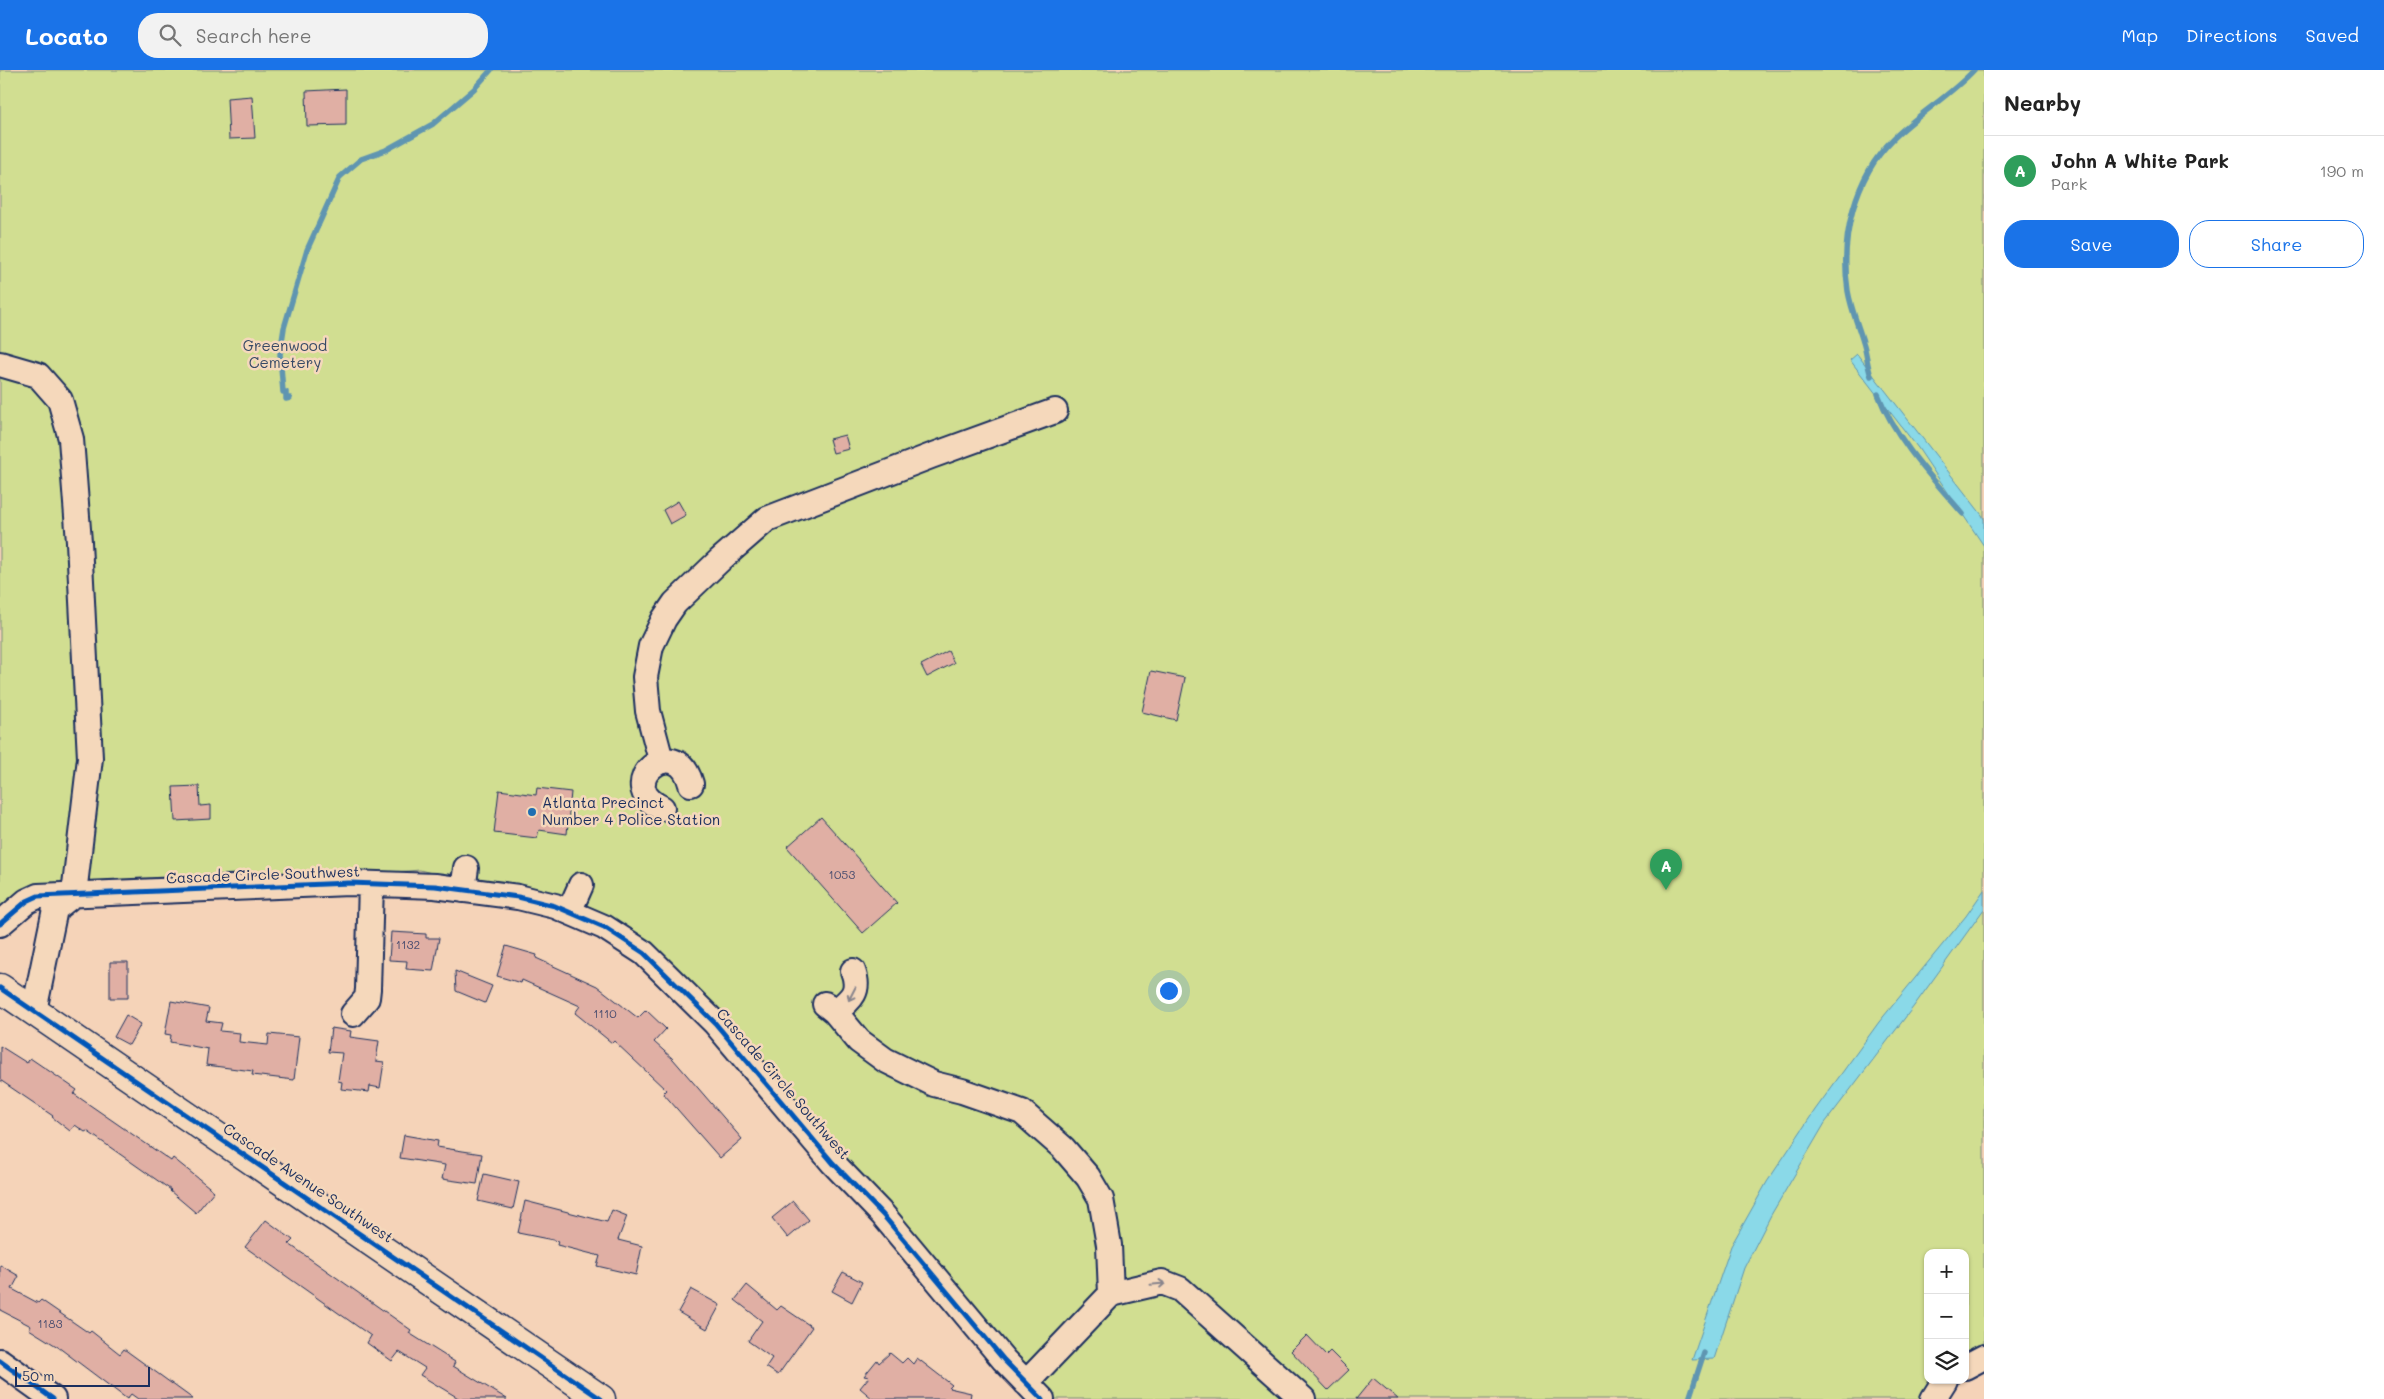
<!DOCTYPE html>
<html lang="en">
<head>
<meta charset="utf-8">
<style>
	:root { --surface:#fff; --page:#f2f2f2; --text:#222; --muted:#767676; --line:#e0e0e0; --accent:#1a73e8 }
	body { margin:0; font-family:Mali,sans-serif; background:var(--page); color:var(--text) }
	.controls { position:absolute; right:15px; bottom:15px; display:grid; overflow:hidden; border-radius:10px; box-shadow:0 1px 4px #0004 }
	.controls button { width:45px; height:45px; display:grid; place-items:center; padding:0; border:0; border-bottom:1px solid var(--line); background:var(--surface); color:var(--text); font:25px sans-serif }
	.scale { position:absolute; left:15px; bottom:12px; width:135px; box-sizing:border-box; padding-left:5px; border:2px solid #1b2f5e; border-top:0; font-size:14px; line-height:18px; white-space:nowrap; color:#1b2f5e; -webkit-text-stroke:4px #f5d8bb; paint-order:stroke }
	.you { position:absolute; left:1168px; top:920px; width:18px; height:18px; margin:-12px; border:4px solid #fff; border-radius:50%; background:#1a73e8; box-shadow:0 0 0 8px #1a73e833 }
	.badge { display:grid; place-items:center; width:32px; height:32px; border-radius:50%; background:var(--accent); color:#fff; font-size:16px; font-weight:700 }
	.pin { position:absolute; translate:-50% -41px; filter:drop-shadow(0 1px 2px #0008) }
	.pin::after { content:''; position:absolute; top:26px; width:18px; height:15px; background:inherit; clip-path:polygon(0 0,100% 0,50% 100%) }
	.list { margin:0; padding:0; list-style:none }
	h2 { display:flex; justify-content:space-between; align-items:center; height:65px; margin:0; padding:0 20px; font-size:21px }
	h2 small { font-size:16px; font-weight:400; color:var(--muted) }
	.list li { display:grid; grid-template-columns:32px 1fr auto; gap:15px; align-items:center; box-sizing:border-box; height:70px; padding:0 20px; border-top:1px solid var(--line) }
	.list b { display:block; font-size:19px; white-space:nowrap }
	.list p { margin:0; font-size:16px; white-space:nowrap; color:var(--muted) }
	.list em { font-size:16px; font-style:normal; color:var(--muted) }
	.actions { display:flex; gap:10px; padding:15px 20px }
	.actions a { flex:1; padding:11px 0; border:1px solid var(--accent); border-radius:20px; text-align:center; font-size:18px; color:var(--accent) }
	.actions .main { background:var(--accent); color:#fff }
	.icon { flex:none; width:28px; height:28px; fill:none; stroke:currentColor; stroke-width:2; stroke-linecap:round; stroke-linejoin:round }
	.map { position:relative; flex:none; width:1984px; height:1329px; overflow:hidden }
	header { display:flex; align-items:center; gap:30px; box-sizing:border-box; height:70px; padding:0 25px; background:var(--accent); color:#fff }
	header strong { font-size:24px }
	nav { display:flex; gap:28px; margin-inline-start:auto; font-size:18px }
	.search { width:350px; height:45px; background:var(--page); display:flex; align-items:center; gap:12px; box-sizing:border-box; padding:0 18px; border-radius:20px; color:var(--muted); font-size:19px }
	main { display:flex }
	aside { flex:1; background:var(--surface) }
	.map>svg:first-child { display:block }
	.green { fill:#d1de91; stroke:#768678 }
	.water { fill:#8ad9e8; stroke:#5e95b1 }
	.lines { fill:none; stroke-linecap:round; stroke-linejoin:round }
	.stream { stroke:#5e95b1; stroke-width:5.5 }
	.building { fill:#e0afa4; stroke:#1b2f5e }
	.minor-casing { stroke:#1b2f5e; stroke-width:28 }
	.major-casing { stroke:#1b2f5e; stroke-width:31 }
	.minor { stroke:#f5d8bb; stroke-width:24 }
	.major { stroke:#f5d8bb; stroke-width:28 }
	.cycleway-casing { stroke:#f5d8bb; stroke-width:8 }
	.cycleway { stroke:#0057b8; stroke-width:5 }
	.oneway { stroke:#88848c }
	.poi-dot { fill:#1f6fb2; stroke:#f5d8bb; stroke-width:2 }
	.labels { text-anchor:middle; stroke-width:5; stroke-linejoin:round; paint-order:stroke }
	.number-label { font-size:12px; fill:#4c4f70 }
	.park-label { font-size:15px; fill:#364966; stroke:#f5d8bb }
	.poi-label { font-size:15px; fill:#1b2f5e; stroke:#f5d8bb; text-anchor:start }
	.street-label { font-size:15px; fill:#1b2f5e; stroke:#f5d8bb }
</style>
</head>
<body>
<header>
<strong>Locato</strong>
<div class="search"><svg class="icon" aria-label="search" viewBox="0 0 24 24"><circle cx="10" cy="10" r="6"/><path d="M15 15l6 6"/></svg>Search here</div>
<nav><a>Map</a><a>Directions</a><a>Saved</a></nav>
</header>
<main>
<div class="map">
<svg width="1984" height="1329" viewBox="0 0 1984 1329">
	<rect width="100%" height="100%" fill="#f5d3b8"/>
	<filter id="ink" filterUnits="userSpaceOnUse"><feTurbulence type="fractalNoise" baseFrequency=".02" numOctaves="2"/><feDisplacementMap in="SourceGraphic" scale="10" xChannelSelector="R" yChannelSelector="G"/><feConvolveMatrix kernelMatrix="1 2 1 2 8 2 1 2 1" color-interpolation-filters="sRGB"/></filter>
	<g filter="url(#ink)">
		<path class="green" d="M0,0H1984V1274L1965,1295V1183H1928V1310H1951L1934,1329H1039L664,905L552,834L420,800L295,810L38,826L0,855Z"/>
		<path class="water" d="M1857,284L1982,445L1984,449V476L1918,378L1850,290Z
			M1984,820V839L1914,936L1825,1053L1771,1145L1744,1198L1714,1289L1692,1290L1731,1176L1767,1112L1815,1040L1879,952L1966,846Z"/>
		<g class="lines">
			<path class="stream" d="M1871,306C1867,295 1867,284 1863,272C1858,255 1851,239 1848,221C1840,168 1854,108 1893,69C1918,44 1950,26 1974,0
				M1878,324C1895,369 1932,408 1963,444
				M290,328L286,329V322H283L280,284L284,258L307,180L340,107L361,89L386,80L433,54L474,19L491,0
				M1689,1329L1704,1283"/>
		</g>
		<path class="building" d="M346,19V55L307,56L306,21Z
			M252,26L255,68L229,69L227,28Z
			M845,365L849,379L833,383L829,369Z
			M678,431L686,445L670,454L663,440Z
			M948,581L954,593L927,607L921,595Z
			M1151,601L1185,608L1176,650L1142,642Z
			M199,716L200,736L211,735V749L175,751L173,717Z
			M537,718L571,722L567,764L539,760L537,768L494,763L499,720L536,725Z
			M821,747L897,833L863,863L787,777Z
			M391,862L426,864V868H439L433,901L406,899L407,891L389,890Z
			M506,876L537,885L536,888L597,916L638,948L646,940L666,959L654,972L673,989L742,1069L720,1088L663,1023L666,1020L614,971L612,973L575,943L580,936L522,910L521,913L497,906Z
			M110,892H128V928H110Z
			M455,901L492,916L485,933L456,921Z
			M171,931L209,938L206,951L222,953L220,961L240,963L239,972L268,975L269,964L299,967L294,1010L252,1005L253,1001L206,995L208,979L170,972L171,965L165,964Z
			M126,945L141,954L129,975L114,967Z
			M331,958L351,961L350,967L379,971L376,991L384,992L380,1018L370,1016L369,1022L341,1019L342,1012L338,1011L342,983L328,982Z
			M0,976L27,993L30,988L77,1020L74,1024L171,1091L173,1088L214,1121L196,1143L170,1121L171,1120L87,1061L85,1062L75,1055L70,1061L52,1047L53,1046L0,1010Z
			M404,1065L438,1071L437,1077L482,1084L477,1114L442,1109L445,1095L400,1088Z
			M484,1104L519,1112L513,1139L478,1131Z
			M525,1131L607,1152L612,1140L627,1146L618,1170L642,1176L636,1205L597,1196L600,1186L557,1175L558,1171L518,1163Z
			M793,1131L809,1150L788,1168L772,1148Z
			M266,1150L293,1170L289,1174L411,1260L409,1263L455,1292L453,1296L507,1329H460L420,1305L425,1298L401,1283L399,1282L392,1291L367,1273L371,1266L245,1177Z
			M0,1195L19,1206L12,1219L38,1233L41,1230L89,1263L91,1261L120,1284L124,1279L193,1329H138L131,1324L127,1329L58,1277L29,1259L31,1256L0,1240Z
			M843,1202L862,1212L852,1232L832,1221Z
			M747,1215L777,1240L781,1236L812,1257L778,1305L766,1297L772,1288L748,1271L762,1251L735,1230Z
			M691,1219L720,1235L707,1259L678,1242Z
			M1307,1265L1326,1285L1330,1281L1349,1300L1328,1320L1291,1281Z
			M890,1283L902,1293L907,1288L913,1294L917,1288L952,1315L949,1318L971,1323L970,1329H873L860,1318L869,1307L864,1306L877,1290L879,1293Z
			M1373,1308L1398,1329H1356Z"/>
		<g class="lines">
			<g class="minor-casing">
				<path id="minor" d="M0,294L38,305L60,330L71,369L79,472L90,688L74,824L55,839L34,941
					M661,690L648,641L645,607L651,576L664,549L675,533L720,490L767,449L931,386L1055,341
					M662,738C611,715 676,659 691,714
					M463,820L466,798
					M569,842L581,815
					M0,854L27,831L38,826L349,813L435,816L518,827L555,836L604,857L644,883L715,953L833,1093L883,1145L1004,1290L1042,1329
					M825,934L835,942L859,971L885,990L934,1014L962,1021L1022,1042L1063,1078L1088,1107L1101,1129L1109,1175L1111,1224L1026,1313
					M835,942C851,929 861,922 853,901
					M353,944L367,928L368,919L371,814
					M1111,1224L1162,1212L1180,1219L1303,1329
					M0,1291L53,1329
					M1965,1297L1984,1287
					M1933,1329L1945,1310"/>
			</g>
			<g class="major-casing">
				<path id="major" d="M0,918L601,1329"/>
			</g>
			<use href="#minor" class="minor"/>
			<use href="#major" class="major"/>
			<g class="cycleway-casing">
				<path id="cycleway" d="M0,854L27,831L38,826L349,813L435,816L518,827L555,836L604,857L644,883L715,953L833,1093L883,1145L1004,1290L1042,1329
					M0,918L601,1329
					M0,1291L53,1329"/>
			</g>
			<use href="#cycleway" class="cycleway"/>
		</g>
		<defs><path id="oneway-shaft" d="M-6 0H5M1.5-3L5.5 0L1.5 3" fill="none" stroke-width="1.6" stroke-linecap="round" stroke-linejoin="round" transform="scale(1.25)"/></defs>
		<g class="oneway">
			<use href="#oneway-shaft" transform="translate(852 924) rotate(117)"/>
			<use href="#oneway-shaft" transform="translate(1158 1214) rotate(-5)"/>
		</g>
	</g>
	<circle class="poi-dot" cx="532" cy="742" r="5"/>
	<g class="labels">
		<g class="number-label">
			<text x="842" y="809">1053</text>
			<text x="408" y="879">1132</text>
			<text x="605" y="948">1110</text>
			<text x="50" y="1258">1183</text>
		</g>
		<g class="park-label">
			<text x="285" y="281">Greenwood<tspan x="285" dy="17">Cemetery</tspan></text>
		</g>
		<g class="poi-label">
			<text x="542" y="738">Atlanta Precinct<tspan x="542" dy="17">Number 4 Police Station</tspan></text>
		</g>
		<g class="street-label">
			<text transform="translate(263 805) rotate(-2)" y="5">Cascade Circle Southwest</text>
			<text transform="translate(783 1014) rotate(49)" y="5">Cascade Circle Southwest</text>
			<text transform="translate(308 1113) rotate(34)" y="5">Cascade Avenue Southwest</text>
		</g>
	</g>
</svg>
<div class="controls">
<button>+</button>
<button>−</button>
<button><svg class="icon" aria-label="layers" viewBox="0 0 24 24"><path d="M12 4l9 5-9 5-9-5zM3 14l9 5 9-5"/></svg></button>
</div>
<div class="scale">50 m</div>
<div class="you"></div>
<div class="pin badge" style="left:1666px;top:820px;background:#2e9e5b">A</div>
</div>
<aside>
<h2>Nearby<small></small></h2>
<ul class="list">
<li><span class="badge" style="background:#2e9e5b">A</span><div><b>John A White Park</b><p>Park</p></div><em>190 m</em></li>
</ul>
<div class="actions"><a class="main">Save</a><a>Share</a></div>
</aside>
</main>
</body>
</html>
